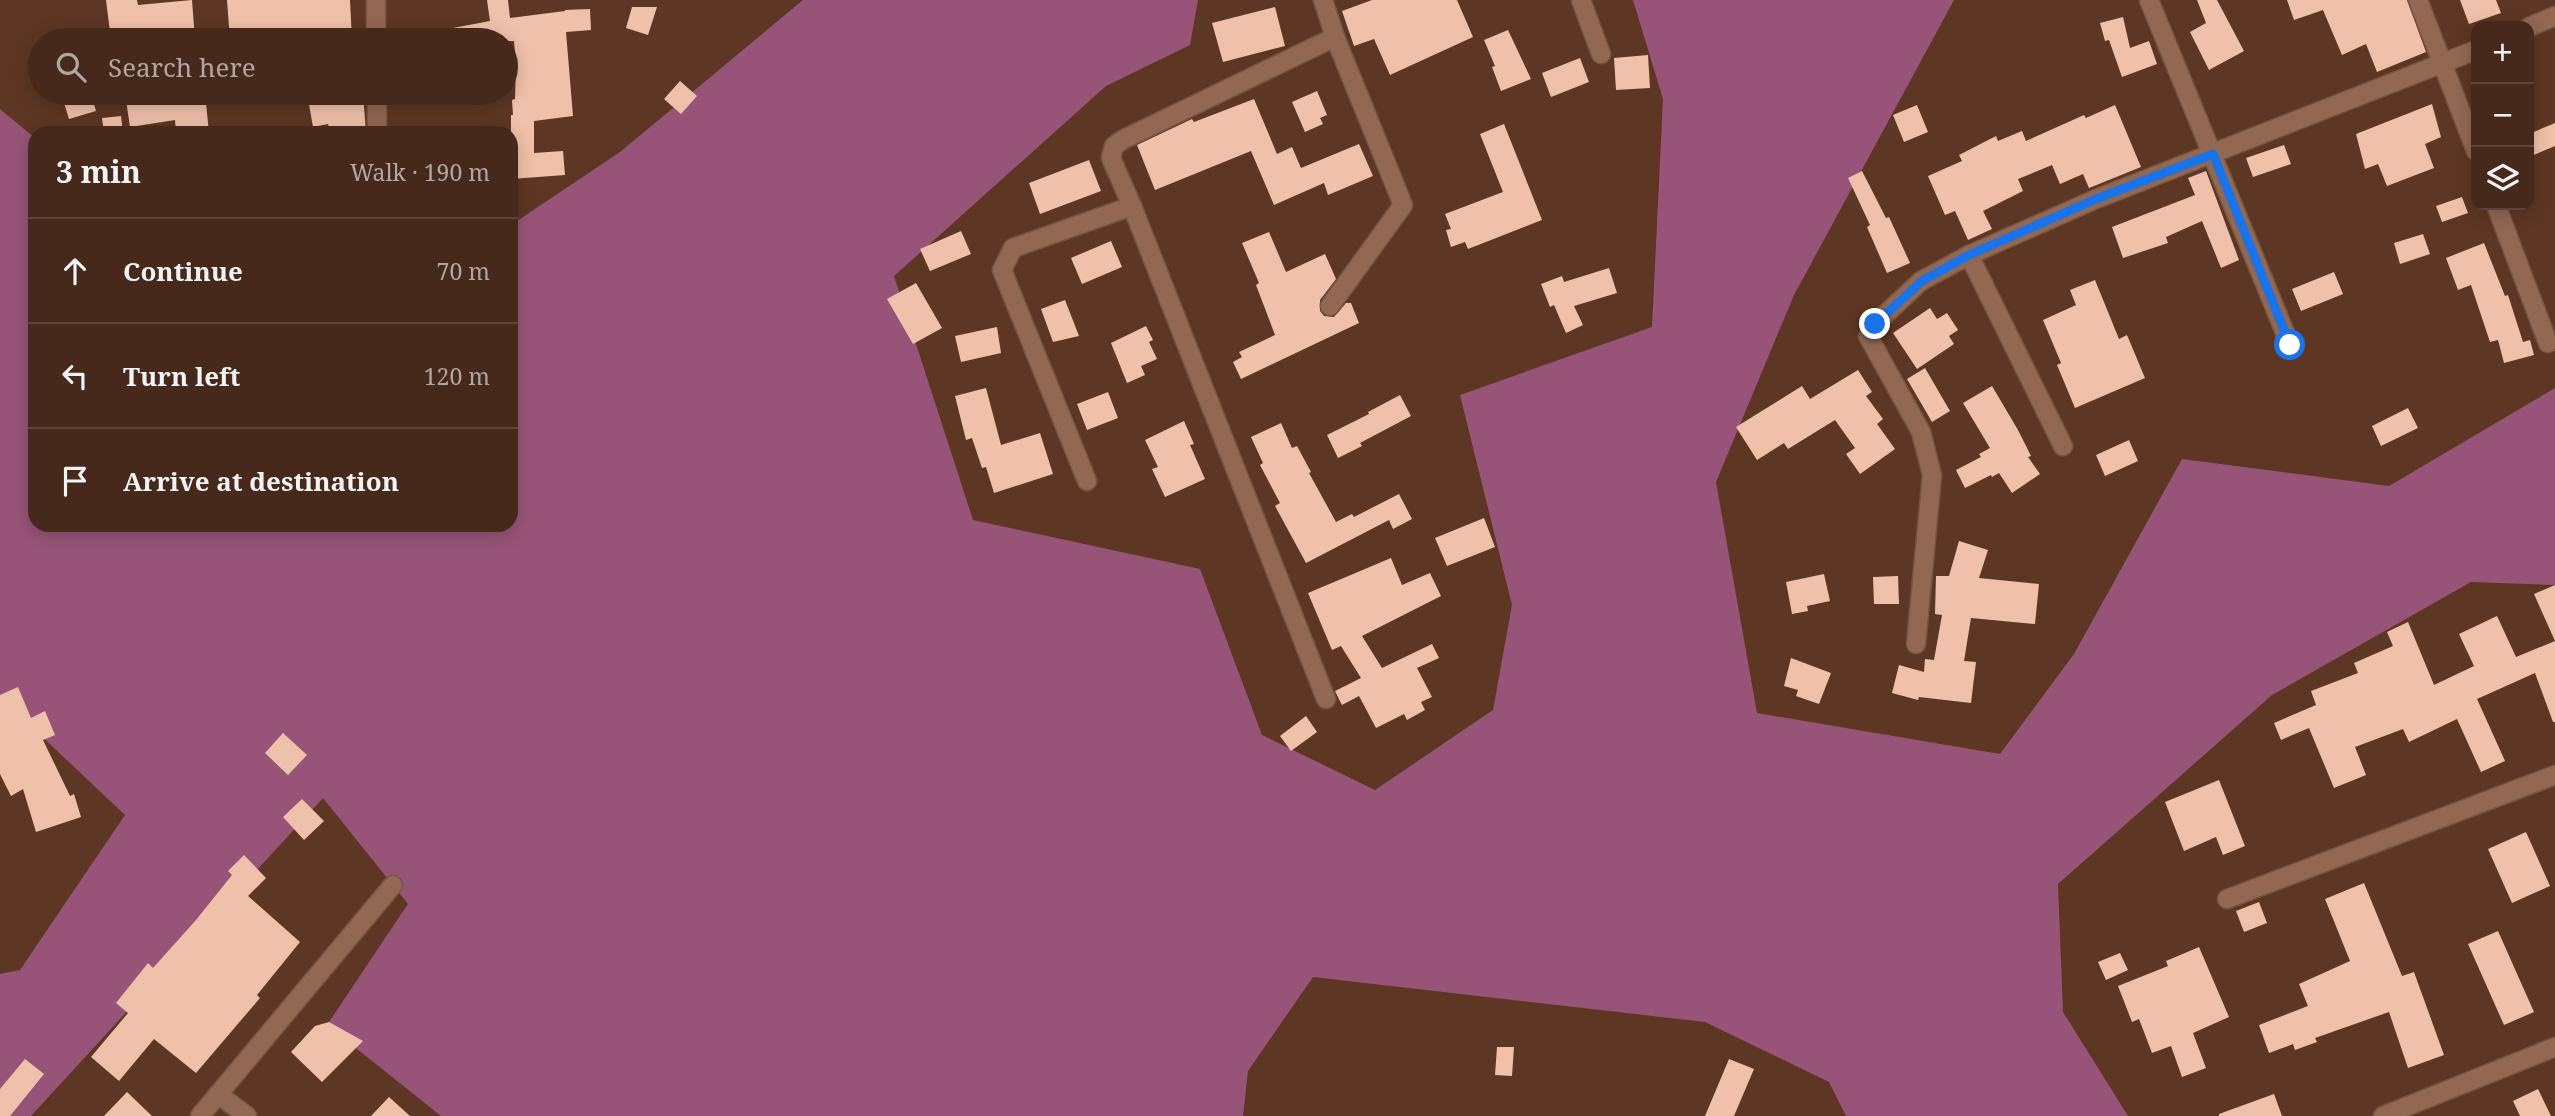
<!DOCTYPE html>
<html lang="en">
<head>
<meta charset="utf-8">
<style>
	:root { --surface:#46291a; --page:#503527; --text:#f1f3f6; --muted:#b0a6a2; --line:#5e4539 }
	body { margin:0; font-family:"Noto Serif",serif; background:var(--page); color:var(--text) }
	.controls { position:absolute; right:21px; top:21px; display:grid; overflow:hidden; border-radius:14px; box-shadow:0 4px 18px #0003 }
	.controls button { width:63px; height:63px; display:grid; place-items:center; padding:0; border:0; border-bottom:2px solid var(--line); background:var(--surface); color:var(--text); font:35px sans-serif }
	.stop { position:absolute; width:21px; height:21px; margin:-16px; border:5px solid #1a73e8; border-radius:50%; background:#fff }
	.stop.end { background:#1a73e8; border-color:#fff; box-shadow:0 2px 7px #0008 }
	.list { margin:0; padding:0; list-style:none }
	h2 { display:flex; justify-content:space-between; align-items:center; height:91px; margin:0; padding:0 28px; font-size:30px }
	h2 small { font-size:23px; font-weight:400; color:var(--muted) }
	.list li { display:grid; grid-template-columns:46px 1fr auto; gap:21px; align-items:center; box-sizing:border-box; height:105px; padding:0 28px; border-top:2px solid var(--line) }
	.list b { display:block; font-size:26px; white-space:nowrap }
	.list em { font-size:23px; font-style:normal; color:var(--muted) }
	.icon { flex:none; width:38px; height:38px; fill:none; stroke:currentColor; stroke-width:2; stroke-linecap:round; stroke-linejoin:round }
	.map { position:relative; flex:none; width:2555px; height:1116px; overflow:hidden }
	.search { position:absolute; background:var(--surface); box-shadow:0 4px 18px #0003; left:28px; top:28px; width:490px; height:77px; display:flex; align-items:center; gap:18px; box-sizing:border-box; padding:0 24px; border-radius:38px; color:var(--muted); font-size:26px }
	.panel { position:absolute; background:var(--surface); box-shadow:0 4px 18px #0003; left:28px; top:126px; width:490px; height:406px; border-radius:21px }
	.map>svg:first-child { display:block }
	.green { fill:#985478 }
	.building { fill:#f0c1aa }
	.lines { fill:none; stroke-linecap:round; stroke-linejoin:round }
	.minor-casing { stroke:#745542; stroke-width:21 }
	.minor { stroke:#926853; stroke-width:18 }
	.route { stroke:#1a73e8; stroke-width:9 }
</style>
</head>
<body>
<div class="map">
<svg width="2555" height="1116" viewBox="0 0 2555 1116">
	<rect width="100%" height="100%" fill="#5d3723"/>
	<path class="green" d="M803,0H1198L1190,45L1106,86L894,276L973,520L1200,569L1262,735L1375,790L1493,710L1512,605L1460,395L1652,327L1663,99L1633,0H1954L1794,295L1716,482L1757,713L2000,754L2074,654L2182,459L2389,486L2555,388V585L2471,582L2272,695L2058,884L2063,1012L2128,1116H1846L1829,1082L1705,1022L1313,977L1248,1071L1243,1116H441L327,1025L408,904L323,798L31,1116H0V974L20,970L125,815L0,697V109L35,138V525H511V225L620,152Z"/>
	<path class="building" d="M106,0H137L138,5L192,0L195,40H153L152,35L111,40Z
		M227,0H350L352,40H230Z
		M487,0H508L510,18L565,11V10L590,9L591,30L566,32L573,116L534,121V153L563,151L565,175L511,179V115H513L512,100L515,99L516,66L514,41L437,40V31L490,21Z
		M1372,0H1457L1473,37L1390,75L1374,39L1354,46L1342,11Z
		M2197,0H2217L2244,51L2209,70L2190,32L2206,23Z
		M2287,0H2407L2426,52L2377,72L2366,44L2342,55L2323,10L2294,20Z
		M2460,0H2496L2501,13L2469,24Z
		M632,7H657L648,35L626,28Z
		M1275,7L1285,46L1223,62L1212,23Z
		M2123,17L2130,48L2149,41L2157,64L2122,77L2109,40L2105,41L2100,23Z
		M1508,30L1531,79L1501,91L1492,67L1495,66L1484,40Z
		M1648,55L1650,88L1616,90L1614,58Z
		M1580,58L1589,82L1551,97L1542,73Z
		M680,81L697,96L681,114L664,99Z
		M1317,91L1327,115L1320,118L1323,124L1305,132L1292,102Z
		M61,93H91L96,111L69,119Z
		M125,93H205L209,133H176L175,120L130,127Z
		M307,93H363L366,133H330L328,124L313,127Z
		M1254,99L1277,154L1292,147L1301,168L1359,144L1373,176L1328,195L1324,183L1274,205L1251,151L1155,190L1137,145L1192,119L1194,122Z
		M2432,104L2441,137L2425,144L2434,168L2387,186L2378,164L2365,169L2356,134Z
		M1917,105L1928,132L1904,142L1893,115Z
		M2115,105L2141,167L2089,188L2083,174L2060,184L2052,165L2018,179L2023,191L1983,211L1992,229L1968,240L1955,211L1945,215L1928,176L1962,161L1959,155L1996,136L1998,141L2022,131L2026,141L2084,115L2086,118Z
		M121,116L123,133H104L102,118Z
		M2555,123V146L2529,157V134Z
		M1504,124L1542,220L1468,249L1465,242L1451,247L1446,230L1451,229L1445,214L1503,192L1480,134Z
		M2284,145L2291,164L2253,177L2246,158Z
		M1089,160L1101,191L1040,214L1029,183Z
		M1862,171L1886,218L1889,217L1910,263L1887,273L1867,227L1870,225L1848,178Z
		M2206,171L2239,260L2221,268L2202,221L2166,237L2168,243L2123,258L2112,227L2195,195L2188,178Z
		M2462,197L2468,213L2442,222L2436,206Z
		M961,231L971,254L930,271L920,249Z
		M1269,232L1286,272L1325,254L1336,279L1320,300V311L1324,316L1334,317L1346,303H1351L1359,323L1241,379L1233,362L1242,357L1239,352L1275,335L1256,285L1259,283L1242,243Z
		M2423,234L2430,254L2400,264L2394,243Z
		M1111,241L1122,267L1082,284L1071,258Z
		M2484,243L2505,296L2508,295L2523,342L2530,340L2534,355L2504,363L2498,340L2490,342L2471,285L2458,290L2446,258Z
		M1609,268L1617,293L1574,306L1583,325L1566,333L1554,305L1550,307L1541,284L1562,276L1564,282Z
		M2334,272L2343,294L2301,311L2292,289Z
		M2095,280L2119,339L2127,335L2145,378L2075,408L2057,365L2061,363L2043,320L2076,305L2070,290Z
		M916,283L942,328L913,344L887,299Z
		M1065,300L1079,336L1053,342L1041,309Z
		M1930,308L1937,319L1947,313L1958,330L1949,336L1954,344L1917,369L1893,333Z
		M1146,326L1153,340L1149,342L1157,359L1141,366L1145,375L1127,383L1111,343Z
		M997,327L1001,353L961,362L955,336Z
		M1925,368L1950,411L1932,422L1907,379Z
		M1858,370L1872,392L1866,396L1883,419L1877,424L1895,449L1860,474L1846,454L1855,448L1835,420L1788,449L1784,443L1757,460L1736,427L1802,386L1810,399Z
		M1992,386L2018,430L2031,456L2028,457L2040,474L2012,493L1999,473L1992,477L1991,475L1965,488L1956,470L1981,457L1979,454L1990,448L1963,403Z
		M986,388L1001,445L1040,433L1053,474L994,493L986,467L982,468L972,438L966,440L955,396Z
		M1108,392L1118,418L1087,430L1077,404Z
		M1400,395L1411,416L1360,443L1362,446L1338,458L1327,435L1369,414L1368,412Z
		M2408,408L2418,428L2381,446L2372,426Z
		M1184,421L1194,444L1190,445L1205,479L1165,497L1152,469L1158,467L1145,440Z
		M1281,423L1292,448L1297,446L1311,472L1309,473L1336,522L1352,514L1354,517L1399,494L1412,519L1393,529L1389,520L1306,563L1275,506L1280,503L1260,465L1263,463L1251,437Z
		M2129,440L2138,461L2105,476L2096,455Z
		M1484,518L1495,547L1447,566L1435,538Z
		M1959,541L1988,550L1979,578L2039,584L2035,624L1971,618L1964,661L1976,662L1971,703L1919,697L1918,700L1892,693L1899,665L1924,672L1925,659L1934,660L1942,615L1935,614L1936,576H1949Z
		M1391,558L1402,585L1430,573L1441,596L1362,636L1382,668L1432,644L1439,658L1417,668L1432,697L1421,702L1425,710L1407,720L1404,714L1376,728L1359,696L1342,705L1335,691L1361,678L1341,646L1332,650L1308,593Z
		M1824,574L1830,601L1807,606L1808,611L1792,614L1786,582Z
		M1898,576L1899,604H1874L1873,577Z
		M2555,585V641L2534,594Z
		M2497,616L2516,657L2555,641V722H2553L2535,673L2477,699L2505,761L2481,772L2457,719L2409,742L2403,729L2355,747L2366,775L2334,788L2309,728L2281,740L2274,723L2316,705L2311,691L2358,673L2354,663L2393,646L2387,632L2408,622L2434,685L2474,666L2459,634Z
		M1791,658L1831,673L1819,704L1796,696L1798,690L1784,686Z
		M18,687L31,718L45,711L55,735L43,740L70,796L74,794L81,817L36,832L23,789L11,796L0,774V695Z
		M1306,716L1317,732L1291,751L1280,736Z
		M283,733L307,755L288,775L265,753Z
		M2219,780L2245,846L2223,855L2216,837L2184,851L2165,802Z
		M302,799L324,821L304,840L283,817Z
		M2526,832L2550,886L2512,903L2488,849Z
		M244,855L266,878L248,896L300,942L257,995L260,998L196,1073L154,1039L119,1081L91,1057L128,1013L116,1003L148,963L153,968L196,920L232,875L228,871Z
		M2364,883L2402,976L2414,972L2444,1055L2408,1068L2389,1012L2315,1038L2317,1042L2295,1050L2293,1044L2269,1053L2259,1025L2308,1006L2299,984L2350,961L2325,899Z
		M2259,902L2267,923L2244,932L2236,911Z
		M2498,931L2534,1012L2504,1025L2468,944Z
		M2199,947L2229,1017L2193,1033L2206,1068L2182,1077L2171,1046L2152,1053L2139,1019L2132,1022L2118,986L2168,966L2166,961Z
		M2120,953L2128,970L2106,980L2098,962Z
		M329,1022L363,1041L322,1082L291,1052L315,1026Z
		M1497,1047H1514L1512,1076L1495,1075Z
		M25,1059L44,1074L10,1116H0V1089Z
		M1729,1059L1754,1069L1734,1116H1705Z
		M2538,1089L2551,1116H2520L2513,1101Z
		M127,1092L152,1116H104Z
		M2274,1094L2282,1116H2219V1114Z
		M389,1097L410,1116H371Z"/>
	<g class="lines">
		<g class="minor-casing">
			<path id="minor" d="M376,0V40
				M1323,0L1335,37L1403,205L1330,306
				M1581,0L1601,54
				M2149,0L2290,345
				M2418,0L2476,151
				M2529,27L2555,16
				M377,93V133
				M2496,205L2548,343
				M1969,255L2063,446
				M1087,481L1002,270L1013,248L1132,206
				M1916,644L1932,475L1921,432L1868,336L1875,324L1921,281L1969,255L2096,199L2476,50
				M1326,699L1132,206L1111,158L1114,146L1122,140L1335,37
				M2227,899L2555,775
				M218,1094L247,1116
				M200,1116L393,885
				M2383,1116L2555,1047"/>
		</g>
		<use href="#minor" class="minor"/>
	</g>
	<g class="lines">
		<path class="route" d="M1875,324L1922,281L1969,255L2096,199L2213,154L2290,345"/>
	</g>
</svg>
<div class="controls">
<button>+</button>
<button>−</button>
<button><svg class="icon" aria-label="layers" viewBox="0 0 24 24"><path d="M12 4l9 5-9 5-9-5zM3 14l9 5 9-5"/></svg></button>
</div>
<div class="stop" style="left:2290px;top:345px"></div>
<div class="stop end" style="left:1875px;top:324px"></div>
<div class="search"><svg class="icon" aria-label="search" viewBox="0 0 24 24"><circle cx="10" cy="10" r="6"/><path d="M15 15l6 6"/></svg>Search here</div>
<section class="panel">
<h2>3 min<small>Walk · 190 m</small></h2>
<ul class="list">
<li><svg class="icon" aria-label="ahead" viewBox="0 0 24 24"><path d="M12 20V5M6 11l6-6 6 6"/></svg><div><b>Continue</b></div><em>70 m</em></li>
<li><svg class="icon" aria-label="left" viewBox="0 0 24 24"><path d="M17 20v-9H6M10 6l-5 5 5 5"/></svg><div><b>Turn left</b></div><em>120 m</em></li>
<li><svg class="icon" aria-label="arrive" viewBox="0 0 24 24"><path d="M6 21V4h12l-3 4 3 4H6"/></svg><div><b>Arrive at destination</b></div></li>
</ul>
</section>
</div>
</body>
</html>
